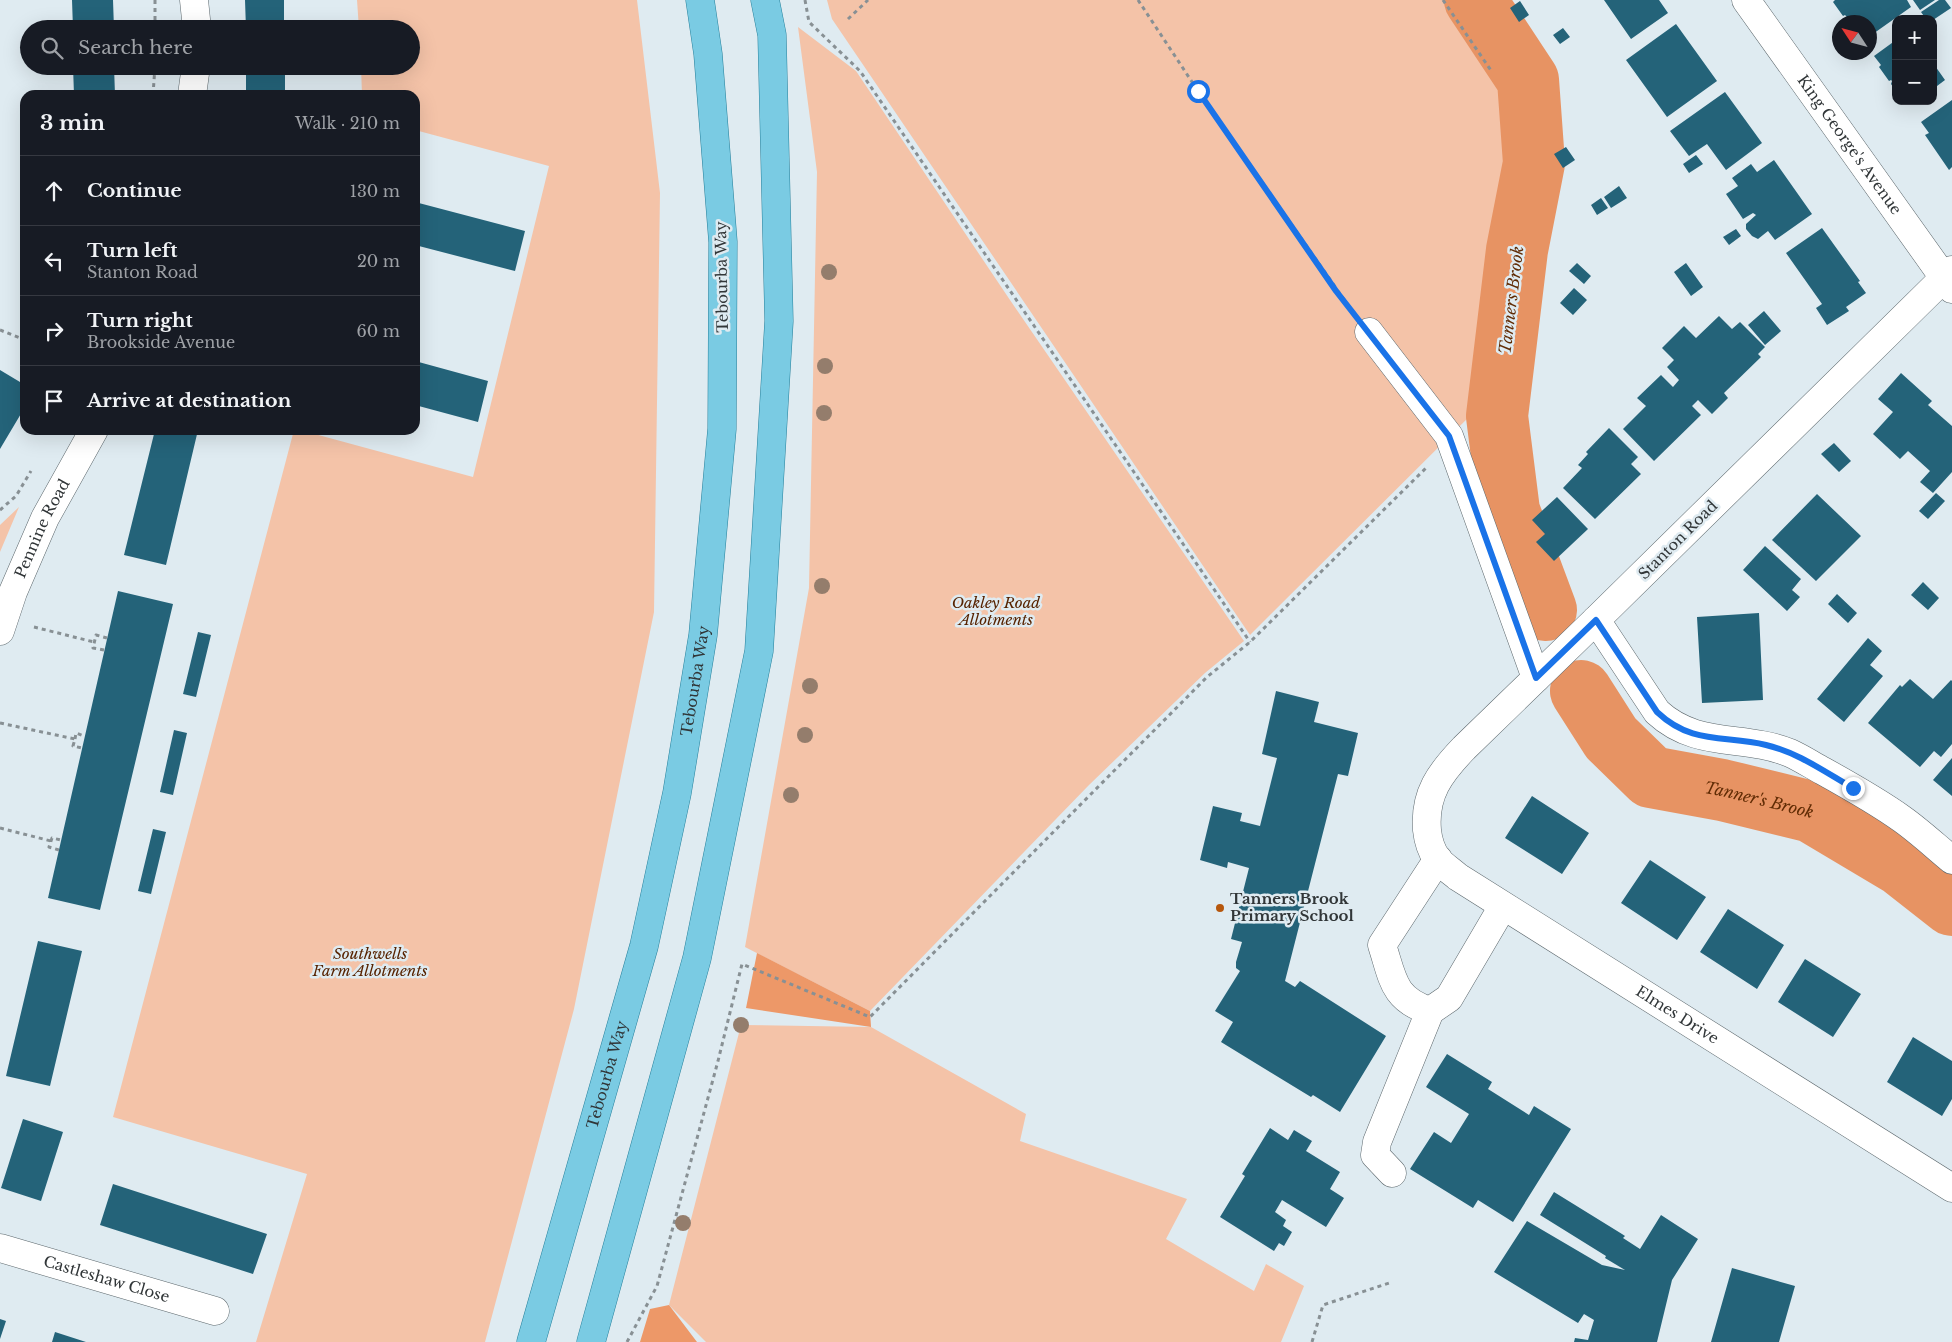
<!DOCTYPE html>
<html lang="en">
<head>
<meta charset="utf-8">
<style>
	:root { --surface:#171b24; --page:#20242c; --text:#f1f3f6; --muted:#9ea1a6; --line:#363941 }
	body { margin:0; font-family:"Libre Baskerville",serif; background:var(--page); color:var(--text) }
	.controls { position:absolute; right:15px; top:15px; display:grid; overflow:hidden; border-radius:10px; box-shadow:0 5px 20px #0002 }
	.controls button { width:45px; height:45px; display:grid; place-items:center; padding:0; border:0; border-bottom:1px solid var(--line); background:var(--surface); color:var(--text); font:25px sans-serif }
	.compass { position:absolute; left:1832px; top:15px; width:45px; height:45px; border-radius:50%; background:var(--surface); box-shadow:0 5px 20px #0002; rotate:306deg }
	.stop { position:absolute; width:15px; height:15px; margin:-11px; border:4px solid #1a73e8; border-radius:50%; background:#fff }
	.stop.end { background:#1a73e8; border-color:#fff; box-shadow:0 1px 5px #0008 }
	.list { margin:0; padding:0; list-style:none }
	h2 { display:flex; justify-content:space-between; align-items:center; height:65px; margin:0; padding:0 20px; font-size:21px }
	h2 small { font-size:16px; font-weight:400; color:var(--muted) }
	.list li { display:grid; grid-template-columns:32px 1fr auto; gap:15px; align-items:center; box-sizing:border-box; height:70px; padding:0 20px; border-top:1px solid var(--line) }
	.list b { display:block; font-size:19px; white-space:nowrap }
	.list p { margin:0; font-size:16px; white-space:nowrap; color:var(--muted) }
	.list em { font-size:16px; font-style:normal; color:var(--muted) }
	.icon { flex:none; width:28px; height:28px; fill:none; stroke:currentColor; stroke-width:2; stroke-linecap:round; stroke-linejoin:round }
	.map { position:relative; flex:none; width:1952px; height:1342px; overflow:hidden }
	.search { position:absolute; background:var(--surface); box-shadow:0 5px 20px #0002; left:20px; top:20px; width:400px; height:55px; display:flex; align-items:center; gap:12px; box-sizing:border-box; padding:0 18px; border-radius:28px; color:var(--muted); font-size:19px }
	.panel { position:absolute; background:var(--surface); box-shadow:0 5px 20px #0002; left:20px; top:90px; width:400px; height:345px; border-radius:15px }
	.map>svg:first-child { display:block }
	.green { fill:#f4c3a8 }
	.forest { fill:#ed9868 }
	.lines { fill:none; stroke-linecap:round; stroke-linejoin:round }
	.river { stroke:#e79363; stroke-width:62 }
	.building { fill:#246379 }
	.minor-casing { stroke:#5d686d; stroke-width:29 }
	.major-casing { stroke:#27809b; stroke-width:29 }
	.path { stroke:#889094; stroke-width:3; stroke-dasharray:4 4; stroke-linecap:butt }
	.minor { stroke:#fff; stroke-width:28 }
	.major { stroke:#7acbe3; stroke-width:28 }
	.tree { fill:#947d6c }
	.route { stroke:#1a73e8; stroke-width:6 }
	.poi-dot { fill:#b6570d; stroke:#dfebf1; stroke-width:2 }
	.labels { text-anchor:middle; stroke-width:5; stroke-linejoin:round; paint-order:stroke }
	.street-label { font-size:15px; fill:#313638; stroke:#dfebf1 }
	.park-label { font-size:15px; font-style:italic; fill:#572300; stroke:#dfebf1 }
	.poi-label { font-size:15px; font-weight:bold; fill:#313638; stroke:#dfebf1; text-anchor:start }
	.water-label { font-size:16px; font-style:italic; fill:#612c05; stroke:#dfebf1 }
</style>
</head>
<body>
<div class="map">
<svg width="1952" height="1342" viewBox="0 0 1952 1342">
	<rect width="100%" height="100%" fill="#dfebf1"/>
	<path class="green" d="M357,0H637L660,193L654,612L574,1009L485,1342H256L307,1174L113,1117L294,430H300L473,477L549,166L415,130V95H362L361,66H411V29H359Z
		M827,0H1458L1508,74L1505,158L1495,241L1484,402L1250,635L832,19Z
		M798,27L856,71L1010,300L1244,641L1205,673L1089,785L870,1011L745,947L809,588L817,172Z
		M19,507L0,552V525Z
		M741,1025L871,1027L1026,1114L1020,1141L1187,1199L1166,1239L1254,1291L1266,1264L1304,1286L1281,1342H706L669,1305Z"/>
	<path class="forest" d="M757,953L870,1011L871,1027L746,1008Z
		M669,1305L697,1342H640L650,1309Z"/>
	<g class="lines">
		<g class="river">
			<path d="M1475,0L1528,80L1534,163L1517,250L1497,416L1509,511L1546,610"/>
			<path id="s1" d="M1581,691L1611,738L1651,777L1722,790L1812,812L1901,865L1952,905"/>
		</g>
	</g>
	<path class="building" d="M72,0H113L114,29H73Z
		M245,0H284V29H246Z
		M1604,0H1659L1668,13L1631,39Z
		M1835,0H1907L1911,7L1870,36V22H1848L1845,18L1847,17L1845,15L1843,16L1833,2Z
		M1913,0H1935L1920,10Z
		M1939,0H1945L1951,8L1933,20V19H1926L1921,12Z
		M1520,1L1529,15L1519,22L1510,8Z
		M1676,24L1717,81L1667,117L1626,60Z
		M1563,28L1570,37L1560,44L1553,35Z
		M1896,40V91L1891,84L1892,81L1891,80L1889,81L1879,67L1881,65L1874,56Z
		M1933,63L1945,80L1933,89Z
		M73,66H114L115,95H74Z
		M246,66H285V95H246Z
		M1725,92L1762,143L1726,170L1707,144L1689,156L1670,131Z
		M1952,100V167L1949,170L1925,135L1929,133L1921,122Z
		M1566,147L1575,160L1563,168L1554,154Z
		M1696,155L1703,164L1689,173L1683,164Z
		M1774,160L1812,214L1775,240L1768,231L1758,239L1752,236L1746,229V224L1756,215L1753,213L1743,219L1726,194L1738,186L1732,178L1751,164L1757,172Z
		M1619,186L1627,198L1611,208L1604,197Z
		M1601,198L1608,208L1597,215L1591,205Z
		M415,202L525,231L515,271L415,245Z
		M1822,228L1860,281L1858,282L1866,293L1846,307L1849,311L1827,325L1816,308L1822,304L1786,253Z
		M1736,229L1741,236L1729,245L1723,237Z
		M1577,263L1591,276L1584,284L1569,271Z
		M1686,263L1703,287L1691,296L1674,272Z
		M1574,288L1587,300L1573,315L1560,303Z
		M1764,311L1781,331L1765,345L1748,325Z
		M1719,316L1732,329L1740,322L1765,347L1758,354L1761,357L1724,393L1728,398L1712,414L1698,400L1692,406L1701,415L1654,461L1623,429L1646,406L1637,398L1661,375L1673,387L1679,380L1667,367L1674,360L1662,348L1684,326L1696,338Z
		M415,361L488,381L478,422L415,405Z
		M0,370L25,385V407L0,449Z
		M1901,373L1932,401L1928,405L1952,426V472L1933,493L1920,482L1930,471L1908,451L1900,459L1873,434L1893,412L1878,399Z
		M1609,428L1638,457L1631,464L1641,474L1595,519L1563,488L1582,468L1578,465L1588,454L1586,452Z
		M155,430H198L166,565L124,555Z
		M1834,443L1851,461L1839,472L1821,454Z
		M1936,493L1945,501L1928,519L1919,511Z
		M1817,494L1861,536L1816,581L1772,540Z
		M1557,497L1588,529L1554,561L1536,542L1545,534L1532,520Z
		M1765,546L1801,579L1792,590L1800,597L1787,611L1743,570Z
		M1923,582L1939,598L1928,610L1911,595Z
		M118,591L173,604L100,910L48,898Z
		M1837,594L1857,613L1848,623L1828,604Z
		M1759,613L1763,700L1702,703L1697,617Z
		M198,632L211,635L196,697L183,694Z
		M1868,638L1882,651L1870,665L1883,676L1844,722L1817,699Z
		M1910,679L1933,699L1951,680L1952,681V744L1941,757L1934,751L1920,767L1868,723L1900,685L1902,687Z
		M1276,691L1319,702L1314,722L1358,733L1348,776L1338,774L1285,981L1295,987L1300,981L1386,1036L1340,1112L1313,1095L1311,1097L1221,1042L1233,1022L1215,1011L1240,971L1236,968V962L1242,942L1231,939L1249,868L1228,862L1227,868L1200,860L1213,806L1242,813L1240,821L1260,826L1277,758L1262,754Z
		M174,730L187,733L173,795L160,792Z
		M1952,758V796L1933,780Z
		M1532,796L1589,833L1562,874L1505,838Z
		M153,829L166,832L151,894L138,891Z
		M1650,860L1706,897L1677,940L1621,903Z
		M1728,909L1784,945L1757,989L1700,952Z
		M38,941L82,951L50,1086L6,1076Z
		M1805,959L1861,994L1833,1037L1778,1002Z
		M1913,1037L1952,1061V1099L1942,1116L1887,1082Z
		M1447,1054L1492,1082L1488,1089L1529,1115L1534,1106L1571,1129L1513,1222L1478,1200L1473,1208L1410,1169L1434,1132L1451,1143L1469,1114L1426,1087Z
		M23,1119L63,1132L41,1201L1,1188Z
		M1270,1128L1288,1140L1294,1130L1312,1141L1306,1151L1340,1172L1330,1189L1344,1198L1326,1227L1282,1200L1275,1212L1286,1220L1283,1226L1292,1232L1284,1246L1279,1243L1274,1251L1220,1217L1245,1176L1242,1174Z
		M113,1184L267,1234L253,1274L100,1225Z
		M1554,1192L1622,1234L1625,1236L1623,1238L1640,1249L1661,1215L1698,1239L1672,1280L1657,1342H1574L1575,1338L1588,1340L1594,1320L1584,1314L1578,1323L1494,1272L1527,1221L1602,1265L1625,1270L1605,1258L1606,1256L1540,1215Z
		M1732,1268L1795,1286L1779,1342H1711Z
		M0,1319L6,1321L0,1339Z
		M55,1332L86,1342H52Z"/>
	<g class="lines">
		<g class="minor-casing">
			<g id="minor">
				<path d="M194,0L197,29"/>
				<path id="s2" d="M1746,0L1952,289"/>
				<path d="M192,95L196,66"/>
				<path id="s3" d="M1952,270L1596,620L1464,748C1440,773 1424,794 1427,830C1428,840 1431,850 1437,859C1442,865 1451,871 1458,877L1952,1188"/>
				<path d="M1369,332L1449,436L1536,678"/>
				<path d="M1596,620L1657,712C1697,749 1743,734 1790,753C1801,758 1812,765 1823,771C1850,786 1877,801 1902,819C1919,831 1935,846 1952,860"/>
				<path id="s4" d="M0,631L13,592L45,518L94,430"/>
				<path d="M1438,859L1382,945C1393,979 1393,999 1430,1011L1449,998L1503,906"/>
				<path d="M1392,1173L1375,1155L1377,1142L1430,1011"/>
				<path id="s5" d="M0,1248L215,1311"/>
			</g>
		</g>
		<g class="major-casing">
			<g id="major">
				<path id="s6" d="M531,1342L644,946L677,793L703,635L722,429L723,242L708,54L700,0"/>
				<path d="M591,1342L697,958L759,651L779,321L772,35L765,0"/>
			</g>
		</g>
		<path class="path" d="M155,0V29
			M805,0L809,22L860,71L1250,642
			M1138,0L1198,91L1350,308
			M1443,0L1492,72
			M848,19L868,0
			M153,95L155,66
			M0,330L25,340
			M0,510L16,496L31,471
			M34,627L94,642
			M104,650L93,648L96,635L107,638
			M0,723L75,739L73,746L82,748
			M75,739L76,733L84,736
			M0,828L51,841
			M59,850L49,847L52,838L61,840
			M627,1342L657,1286L718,1061L742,964L870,1017L1207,677L1250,642L1426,468
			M1312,1342L1323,1305L1389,1283"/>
		<use href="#minor" class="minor"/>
		<use href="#major" class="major"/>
	</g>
	<g class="tree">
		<circle cx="829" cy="272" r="8"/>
		<circle cx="825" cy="366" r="8"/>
		<circle cx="824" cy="413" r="8"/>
		<circle cx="822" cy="586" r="8"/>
		<circle cx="810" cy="686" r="8"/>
		<circle cx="805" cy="735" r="8"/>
		<circle cx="791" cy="795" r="8"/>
		<circle cx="741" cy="1025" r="8"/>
		<circle cx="683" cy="1223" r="8"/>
	</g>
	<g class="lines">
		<path class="route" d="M1198,91L1336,291L1449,436L1536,678L1596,620L1657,712C1692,745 1724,735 1766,745C1797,752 1825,772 1853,788"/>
	</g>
	<circle class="poi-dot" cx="1220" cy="908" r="5"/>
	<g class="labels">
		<g class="street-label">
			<text dy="5" stroke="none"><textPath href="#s2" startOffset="178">King George's Avenue</textPath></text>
			<text transform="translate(722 277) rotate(-91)" y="5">Tebourba Way</text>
			<text dy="5" stroke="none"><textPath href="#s4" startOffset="111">Pennine Road</textPath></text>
			<text transform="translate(1678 540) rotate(-45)" y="5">Stanton Road</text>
			<text dy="5" stroke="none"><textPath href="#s6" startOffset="682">Tebourba Way</textPath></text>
			<text dy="5" stroke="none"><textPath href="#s3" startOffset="1094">Elmes Drive</textPath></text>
			<text dy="5" stroke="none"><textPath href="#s6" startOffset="278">Tebourba Way</textPath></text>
			<text dy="5" stroke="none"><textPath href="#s5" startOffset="111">Castleshaw Close</textPath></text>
		</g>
		<g class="park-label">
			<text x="996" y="608">Oakley Road<tspan x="996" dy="17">Allotments</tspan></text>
			<text x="370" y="959">Southwells<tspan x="370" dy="17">Farm Allotments</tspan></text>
		</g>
		<g class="poi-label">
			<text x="1230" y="904">Tanners Brook<tspan x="1230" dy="17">Primary School</tspan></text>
		</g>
		<g class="water-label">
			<text transform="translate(1511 300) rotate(-83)" y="6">Tanners Brook</text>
			<text dy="6" stroke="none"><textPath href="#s1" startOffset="222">Tanner's Brook</textPath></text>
		</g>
	</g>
</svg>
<div class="controls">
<button>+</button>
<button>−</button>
</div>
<svg class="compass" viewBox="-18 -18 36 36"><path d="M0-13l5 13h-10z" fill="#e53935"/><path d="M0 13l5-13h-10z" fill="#9ea1a6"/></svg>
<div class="stop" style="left:1198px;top:91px"></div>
<div class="stop end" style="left:1853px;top:788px"></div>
<div class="search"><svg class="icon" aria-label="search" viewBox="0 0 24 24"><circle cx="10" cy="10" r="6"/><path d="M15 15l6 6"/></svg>Search here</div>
<section class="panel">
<h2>3 min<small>Walk · 210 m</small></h2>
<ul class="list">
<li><svg class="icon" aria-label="ahead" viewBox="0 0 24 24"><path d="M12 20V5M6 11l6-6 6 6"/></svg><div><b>Continue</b></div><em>130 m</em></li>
<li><svg class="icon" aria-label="left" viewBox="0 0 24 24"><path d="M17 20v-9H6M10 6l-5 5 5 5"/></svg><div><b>Turn left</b><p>Stanton Road</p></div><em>20 m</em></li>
<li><svg class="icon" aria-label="right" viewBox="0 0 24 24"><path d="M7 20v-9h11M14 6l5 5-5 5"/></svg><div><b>Turn right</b><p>Brookside Avenue</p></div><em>60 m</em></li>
<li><svg class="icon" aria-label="arrive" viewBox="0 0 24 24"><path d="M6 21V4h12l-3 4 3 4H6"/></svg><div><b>Arrive at destination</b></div></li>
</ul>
</section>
</div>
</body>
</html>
